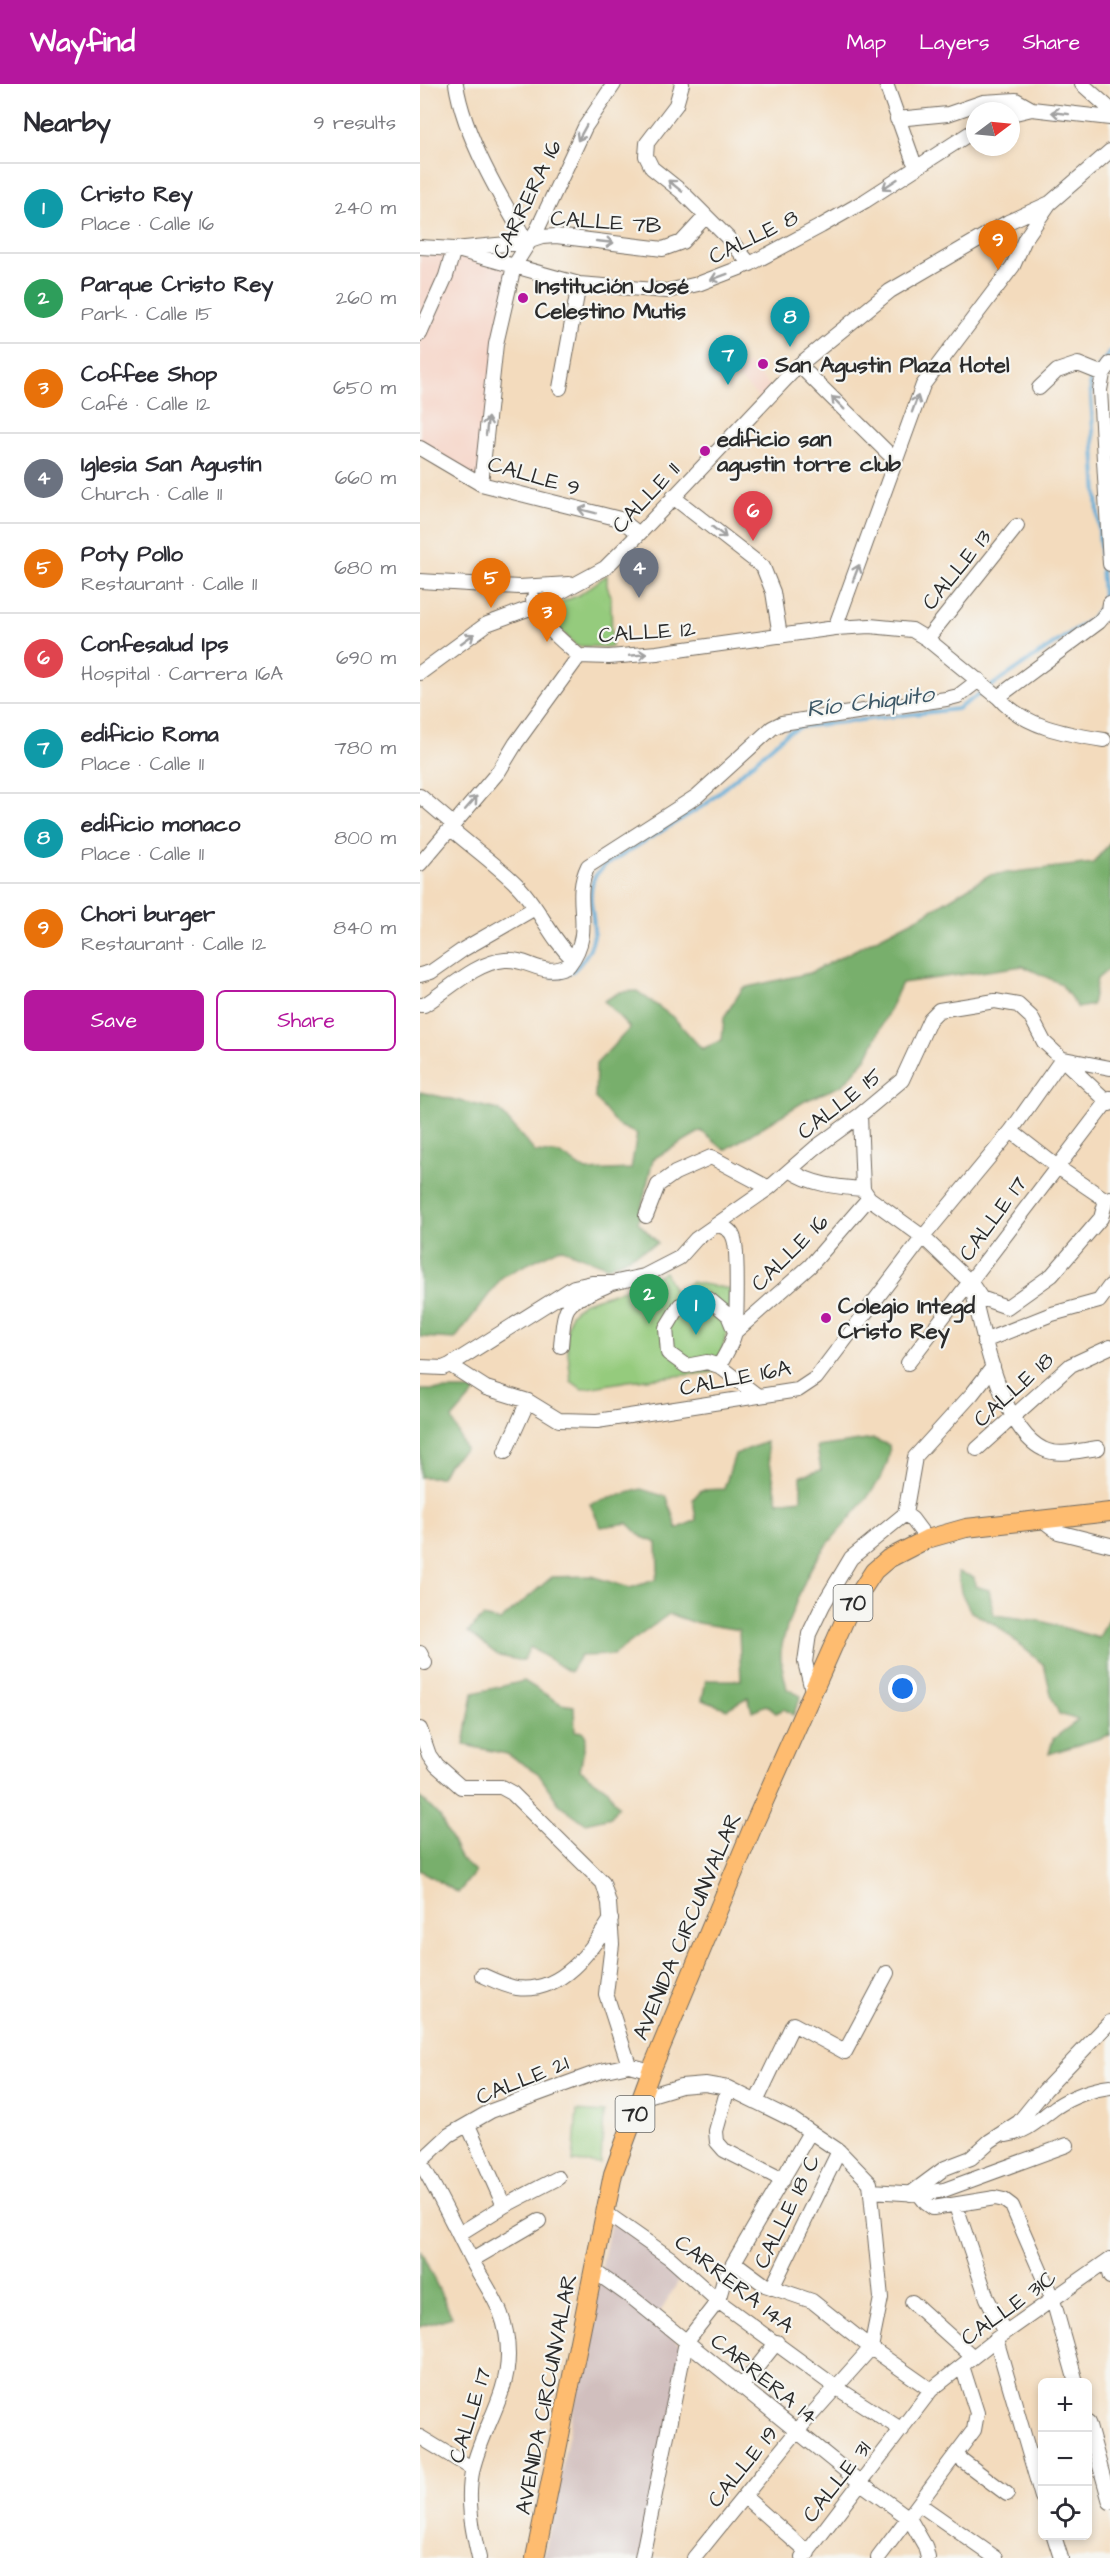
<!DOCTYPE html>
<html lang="en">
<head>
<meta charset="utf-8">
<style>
	:root { --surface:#fff; --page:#f2f2f3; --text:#2b2b33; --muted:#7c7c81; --line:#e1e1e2; --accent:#b5179e }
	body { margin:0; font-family:"Architects Daughter",sans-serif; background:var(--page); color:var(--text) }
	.controls { position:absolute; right:18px; bottom:18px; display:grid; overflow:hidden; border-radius:9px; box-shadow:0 3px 9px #0003 }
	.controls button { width:54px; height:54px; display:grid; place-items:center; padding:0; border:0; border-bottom:2px solid var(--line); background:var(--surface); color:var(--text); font:30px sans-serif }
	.compass { position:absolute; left:546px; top:18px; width:54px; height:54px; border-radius:50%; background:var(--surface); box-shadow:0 3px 9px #0003; rotate:74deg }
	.you { position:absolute; left:483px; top:1605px; width:21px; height:21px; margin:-15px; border:4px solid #fff; border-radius:50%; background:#1a73e8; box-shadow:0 0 0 9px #1a73e833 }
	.badge { display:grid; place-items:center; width:39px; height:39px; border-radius:50%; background:var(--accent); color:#fff; font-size:20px; font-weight:700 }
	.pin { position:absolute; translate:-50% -50px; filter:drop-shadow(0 2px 3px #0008) }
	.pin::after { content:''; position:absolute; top:32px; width:21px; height:18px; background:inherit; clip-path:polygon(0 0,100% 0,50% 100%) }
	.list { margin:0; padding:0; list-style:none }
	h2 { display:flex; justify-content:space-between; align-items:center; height:78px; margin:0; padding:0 24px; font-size:26px }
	h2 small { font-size:20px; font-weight:400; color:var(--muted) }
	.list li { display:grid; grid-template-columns:39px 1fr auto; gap:18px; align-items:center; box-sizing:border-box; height:90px; padding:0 24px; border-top:2px solid var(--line) }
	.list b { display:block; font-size:22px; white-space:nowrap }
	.list p { margin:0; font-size:20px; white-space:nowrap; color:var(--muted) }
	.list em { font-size:20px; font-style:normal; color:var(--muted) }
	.actions { display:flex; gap:12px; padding:18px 24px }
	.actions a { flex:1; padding:14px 0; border:2px solid var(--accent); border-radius:9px; text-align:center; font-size:21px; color:var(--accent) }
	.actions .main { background:var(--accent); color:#fff }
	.icon { flex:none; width:33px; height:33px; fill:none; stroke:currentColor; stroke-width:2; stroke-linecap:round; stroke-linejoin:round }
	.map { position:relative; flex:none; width:690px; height:2474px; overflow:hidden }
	header { display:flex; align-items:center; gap:36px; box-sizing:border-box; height:84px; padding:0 30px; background:var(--accent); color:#fff }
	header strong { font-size:28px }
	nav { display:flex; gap:33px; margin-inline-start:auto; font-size:21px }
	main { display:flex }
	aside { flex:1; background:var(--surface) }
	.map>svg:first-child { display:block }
	.built { fill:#f6d2c4 }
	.industrial { fill:#d1bfbe }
	.green { fill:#95cb7d; stroke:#607b54; stroke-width:1.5 }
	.forest { fill:#78af6c; stroke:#526d4c; stroke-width:1.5 }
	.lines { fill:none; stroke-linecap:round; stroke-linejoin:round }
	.stream { stroke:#5ca8d4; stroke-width:4 }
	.minor-casing { stroke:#71695e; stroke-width:16 }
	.major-casing { stroke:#71695e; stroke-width:20 }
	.minor { stroke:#fff; stroke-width:14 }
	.major { stroke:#febc70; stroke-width:18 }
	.oneway { stroke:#a0a0a0 }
	.poi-dot { fill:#b5179e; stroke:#f6f6f2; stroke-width:2 }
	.labels { text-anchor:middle; stroke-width:4.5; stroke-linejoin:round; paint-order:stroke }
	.shield { fill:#f6f6f2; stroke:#686867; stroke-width:1.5 }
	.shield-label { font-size:21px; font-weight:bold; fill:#2b2b2b }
	.street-label { font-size:22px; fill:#2b2b2b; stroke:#f6f6f2 }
	.poi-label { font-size:22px; font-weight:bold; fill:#2b2b2b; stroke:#f6f6f2; text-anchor:start }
	.water-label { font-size:24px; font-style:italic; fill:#3c5766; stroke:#f6f6f2 }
</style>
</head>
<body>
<header>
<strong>Wayfind</strong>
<nav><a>Map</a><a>Layers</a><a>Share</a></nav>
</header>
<main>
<aside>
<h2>Nearby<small>9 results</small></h2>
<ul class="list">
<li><span class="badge" style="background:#0f9aa8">1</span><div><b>Cristo Rey</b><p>Place · Calle 16</p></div><em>240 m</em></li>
<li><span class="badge" style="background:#2e9e5b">2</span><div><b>Parque Cristo Rey</b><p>Park · Calle 15</p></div><em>260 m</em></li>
<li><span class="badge" style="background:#e8710a">3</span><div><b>Coffee Shop</b><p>Café · Calle 12</p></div><em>650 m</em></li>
<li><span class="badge" style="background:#6b7280">4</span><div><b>Iglesia San Agustín</b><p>Church · Calle 11</p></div><em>660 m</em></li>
<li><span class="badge" style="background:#e8710a">5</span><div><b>Poty Pollo</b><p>Restaurant · Calle 11</p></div><em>680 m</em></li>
<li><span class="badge" style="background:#e0444e">6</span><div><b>Confesalud Ips</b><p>Hospital · Carrera 16A</p></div><em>690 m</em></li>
<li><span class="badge" style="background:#0f9aa8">7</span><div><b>edificio Roma</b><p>Place · Calle 11</p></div><em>780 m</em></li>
<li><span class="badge" style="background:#0f9aa8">8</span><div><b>edificio monaco</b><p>Place · Calle 11</p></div><em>800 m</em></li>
<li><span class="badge" style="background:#e8710a">9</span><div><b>Chori burger</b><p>Restaurant · Calle 12</p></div><em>840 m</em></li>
</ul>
<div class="actions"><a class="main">Save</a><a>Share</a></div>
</aside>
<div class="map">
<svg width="690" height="2474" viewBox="0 0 690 2474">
	<rect width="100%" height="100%" fill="#f6f6f2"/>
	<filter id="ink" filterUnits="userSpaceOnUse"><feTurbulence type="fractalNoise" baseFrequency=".0167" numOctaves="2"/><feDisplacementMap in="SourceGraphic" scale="12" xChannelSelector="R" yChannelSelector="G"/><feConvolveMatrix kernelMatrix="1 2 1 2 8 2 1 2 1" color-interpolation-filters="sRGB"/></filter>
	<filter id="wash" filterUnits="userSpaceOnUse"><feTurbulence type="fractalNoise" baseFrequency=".008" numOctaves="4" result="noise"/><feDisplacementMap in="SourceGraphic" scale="24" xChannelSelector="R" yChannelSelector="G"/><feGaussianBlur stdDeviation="1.35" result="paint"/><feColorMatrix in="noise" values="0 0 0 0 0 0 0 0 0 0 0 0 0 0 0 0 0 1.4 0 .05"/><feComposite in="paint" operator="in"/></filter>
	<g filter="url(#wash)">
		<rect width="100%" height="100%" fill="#f3dbbd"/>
		<path class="built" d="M0,164L93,179L60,400L0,364Z
			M328,279L351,303L340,315L317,292Z"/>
		<path class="industrial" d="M191,2137L263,2190L234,2237L266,2265L221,2474H124Z"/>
		<path class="green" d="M187,491V502L191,512L192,563L156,562L122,526L159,511Z
			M245,1188L254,1207L259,1208L271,1198L310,1205C312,1235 305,1261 294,1288L208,1297L162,1305L151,1297L146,1249L151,1230L162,1219L224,1199Z
			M157,2027L184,2029L181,2080L153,2078Z"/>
		<path class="forest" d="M690,759V884L677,895L672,921L658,924L641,900L603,882L482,899L447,973L423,1001L385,1017L305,1066L281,1047L233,1075L218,1138L238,1159L188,1183L140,1164L83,1192L35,1255L0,1253V1008L79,1026L115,1068L141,1070L166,1087L211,1085L217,1050L197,1041L175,1014L176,980L210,944L184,917L200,908L217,907L254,934L282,965L302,956L304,933L323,904L390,889L505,830L569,791L673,779Z
			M0,1306H57L32,1335L45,1365L28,1380L21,1393H0Z
			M454,1355L469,1361C475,1396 415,1446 397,1474C385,1492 363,1548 361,1568C360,1580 365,1594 367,1605L381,1612L373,1631L364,1625L356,1629L346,1621L332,1627L328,1613L307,1625L282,1616L286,1596H321L319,1546L272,1538L249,1530L193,1571L160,1572L150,1588L110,1563L103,1577L79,1572L48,1548L63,1533L80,1537L132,1493L171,1492L210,1504L235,1496L238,1487L237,1459L222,1453L208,1439L181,1443L170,1420L221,1405L247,1413L257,1445L276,1436L273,1415L281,1406L304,1405L315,1370L346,1358L358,1418L381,1415V1392L401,1386L397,1363Z
			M538,1488L554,1493L555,1502L569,1506L574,1531L621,1537L679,1554L690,1531V1651L629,1670L633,1655L658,1636L639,1630L632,1614L624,1581L576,1541L551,1528L541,1508Z
			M104,1597L141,1620L154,1622L155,1647L164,1648L166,1654L160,1686L188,1706L198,1722L191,1733L165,1739L139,1720L118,1689L87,1670L44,1661L53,1609Z
			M0,1713L20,1733L40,1774L55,1788L38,1809L0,1786Z
			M0,2166L32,2233L0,2243Z"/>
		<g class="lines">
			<path class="stream" d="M131,892C146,893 153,889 162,877C187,846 164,827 173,797C174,791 180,787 184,782L286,720L367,649L380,643L537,625L671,535L682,521L683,513L670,295L690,268"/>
		</g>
	</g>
	<g filter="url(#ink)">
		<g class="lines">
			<g class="minor-casing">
				<path id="minor" d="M36,0C44,52 80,113 107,158
					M262,0L256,21L227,59L226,72L232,84L262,108L309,155L330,180
					M466,0L493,76
					M662,0L690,25
					M591,30L612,25L690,34
					M477,35L528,30L563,18L596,16L612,25
					M0,163L34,165L159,200L247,207L278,200L330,180L401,142L445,117L555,46
					M0,250L26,192L34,165L107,158L122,153L136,152L243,165L262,158L286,132
					M690,280L683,290L680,306L690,480
					M379,281L474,375
					M140,304L159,200
					M619,304L637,287L658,280L683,290
					M0,364L61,400L200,435L219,450
					M61,400L76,260L94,182L118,144L165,43L194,0
					M253,413L343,483L353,508L360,552
					M0,497L99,503L149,500
					M113,515C113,535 145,559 159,572
					M415,544L503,301L593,182L605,155L629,120
					M507,555L597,442
					M159,572L189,573L237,569L415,544L450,542L492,546L507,555L578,613L679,538L689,526L690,519
					M0,589L67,540L113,523L185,484L219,450L379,281L470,207L588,138L630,119L690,67
					M578,613C604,643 646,650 684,656
					M0,712L33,740
					M30,744C52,763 77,781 97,801C120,824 130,854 153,875
					M0,780L79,687L96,659L159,572
					M0,891L11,888L44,865L115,824
					M0,921H4C28,906 56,878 85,876C110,874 122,895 149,881C177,844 150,819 168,782L277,712L352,644L362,639L526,615L538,612L559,596
					M644,975L690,984
					M440,1031L443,1105L449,1114L503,1153L551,1199L561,1214L587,1223L632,1191L681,1134L686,1116L690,1114
					M591,1047L636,1082L686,1116
					M370,1086C391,1101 418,1103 443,1105
					M226,1132L238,1101L255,1089L291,1073L349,1104
					M297,1141C305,1143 312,1146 314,1155C318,1166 317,1235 315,1248C312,1261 305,1271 299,1282
					M552,1204C562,1246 582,1346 623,1365C638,1373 661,1366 678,1364
					M315,1248L308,1231L289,1215L260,1221L246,1244L248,1269L266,1282L287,1278L299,1282L338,1312
					M315,1248L390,1182L449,1114
					M564,1257L632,1230L679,1217L690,1202
					M141,1262C145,1214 145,1221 188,1201
					M488,1279L690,1014
					M30,1281L66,1304L108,1317L139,1336L177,1337L378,1306L396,1294L503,1153L591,1047L642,975
					M0,1283L23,1284L30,1281L154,1203L172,1199H192L224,1192L259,1174L276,1155L349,1104L395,1064L440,1031L482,996L510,935L519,926L575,917L598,921L611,933L624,958L690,1020
					M557,1365L651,1281L690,1263
					M85,1368L108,1317
					M485,1430L495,1373L552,1310L573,1283
					M485,1430L492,1435L507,1455
					M621,1435L638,1448L690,1461
					M0,1569L5,1579
					M393,1610L385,1578L389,1550L403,1521L431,1474L485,1430
					M0,1645L9,1671L16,1681L41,1703H81L92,1709L183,1799L189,1819L192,1860L186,1910L209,1981
					M62,1891C73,1896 85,1902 97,1904C141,1910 171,1867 191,1835
					M308,2004L296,2047L297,2058L304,2066L363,2096
					M221,2014L261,2002L285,2000L308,2004L373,2036L419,2067L450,2099L461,2214L451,2264L377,2347L274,2474
					M336,2018L373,1940L425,1968L467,1889
					M48,2041L84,2122
					M586,2051C608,2048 619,2035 636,2023C651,2013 672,2005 690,2003
					M0,2078C19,2109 34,2142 51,2175C70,2210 88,2228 88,2271C88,2312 62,2345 53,2384C46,2414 52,2445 59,2474
					M0,2078L29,2051L71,2027L181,1987L209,1981L231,1987
					M451,2107L499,2110L524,2106L647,2061
					M490,2110L525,2084L551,2074L570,2057L599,2038L625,2006L690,1938
					M499,2110L506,2119L513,2124L575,2114L584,2116L592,2122L633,2216L656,2298
					M536,2122L567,2214L585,2249
					M186,2129L250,2174L298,2217L417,2304L482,2346
					M39,2150L84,2122L138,2094
					M52,2176L119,2137
					M314,2178L345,2201L392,2217L451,2264L511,2306
					M686,2178L690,2193
					M174,2187L215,2216L441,2399L489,2434L505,2462L508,2474
					M352,2204L419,2067
					M492,2218L553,2273
					M576,2255L622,2413
					M321,2303L357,2258
					M668,2339L690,2418
					M0,2353L53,2385
					M535,2371L587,2410
					M325,2413L388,2469
					M499,2420L576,2474
					M634,2452L641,2474
					M222,2474L266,2258L298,2217L304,2196L314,2178L390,2048
					M383,2474L511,2306L576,2255L690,2175
					M458,2474L554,2346L557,2329L542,2282"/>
			</g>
			<g class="major-casing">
				<path id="major" d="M115,2474L193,2090L231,1987L334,1740L430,1524L454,1487L468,1475L507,1455L546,1444L690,1428"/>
			</g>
			<use href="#minor" class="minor"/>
			<use href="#major" class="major"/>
		</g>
		<defs><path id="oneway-shaft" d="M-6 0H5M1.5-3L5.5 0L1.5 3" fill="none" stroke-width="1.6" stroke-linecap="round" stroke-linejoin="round" transform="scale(1.5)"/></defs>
		<g class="oneway">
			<use href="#oneway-shaft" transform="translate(640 29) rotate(-173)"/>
			<use href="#oneway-shaft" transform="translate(162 49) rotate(119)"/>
			<use href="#oneway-shaft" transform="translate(470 100) rotate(147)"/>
			<use href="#oneway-shaft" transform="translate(255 102) rotate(-141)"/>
			<use href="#oneway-shaft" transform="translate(185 158) rotate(6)"/>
			<use href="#oneway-shaft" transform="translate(299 193) rotate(160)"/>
			<use href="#oneway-shaft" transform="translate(418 319) rotate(-135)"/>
			<use href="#oneway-shaft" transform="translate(495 320) rotate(-70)"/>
			<use href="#oneway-shaft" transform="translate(67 342) rotate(-84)"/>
			<use href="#oneway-shaft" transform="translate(167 427) rotate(-166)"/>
			<use href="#oneway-shaft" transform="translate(299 448) rotate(38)"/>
			<use href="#oneway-shaft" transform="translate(436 489) rotate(-69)"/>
			<use href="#oneway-shaft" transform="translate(47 555) rotate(-36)"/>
			<use href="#oneway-shaft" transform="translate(218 571) rotate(-5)"/>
			<use href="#oneway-shaft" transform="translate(51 719) rotate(-49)"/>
		</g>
	</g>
	<g class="poi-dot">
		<circle cx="103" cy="214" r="6"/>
		<circle cx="343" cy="280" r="6"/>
		<circle cx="285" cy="367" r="6"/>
		<circle cx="406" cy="1234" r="6"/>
	</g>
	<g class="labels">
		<g class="shield">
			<rect x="413.5" y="1501" width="39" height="36" rx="4.5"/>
			<rect x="195.5" y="2012" width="39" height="36" rx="4.5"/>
		</g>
		<g class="shield-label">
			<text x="433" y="1526">70</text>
			<text x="215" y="2037">70</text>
		</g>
		<g class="street-label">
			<text transform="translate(106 115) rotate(-64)" y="8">CARRERA 16</text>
			<text transform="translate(186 137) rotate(4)" y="8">CALLE 7B</text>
			<text transform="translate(333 152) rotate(-26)" y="8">CALLE 8</text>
			<text transform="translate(114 391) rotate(16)" y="8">CALLE 9</text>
			<text transform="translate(225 413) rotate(-47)" y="8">CALLE 11</text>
			<text transform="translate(536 485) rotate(-51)" y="8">CALLE 13</text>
			<text transform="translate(227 547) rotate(-4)" y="8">CALLE 12</text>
			<text transform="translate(419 1019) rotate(-38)" y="8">CALLE 15</text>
			<text transform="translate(572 1134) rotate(-54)" y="8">CALLE 17</text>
			<text transform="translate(369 1168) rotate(-45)" y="8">CALLE 16</text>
			<text transform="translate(315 1293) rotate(-11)" y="8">CALLE 16A</text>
			<text transform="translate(593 1305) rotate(-42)" y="8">CALLE 18</text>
			<text transform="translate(266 1842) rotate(-67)" y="8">AVENIDA CIRCUNVALAR</text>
			<text transform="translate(102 1995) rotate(-22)" y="8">CALLE 21</text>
			<text transform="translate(366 2127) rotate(-64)" y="8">CALLE 18 C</text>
			<text transform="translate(315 2199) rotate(38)" y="8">CARRERA 14A</text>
			<text transform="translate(588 2223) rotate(-36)" y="8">CALLE 31C</text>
			<text transform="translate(345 2294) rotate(39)" y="8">CARRERA 14</text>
			<text transform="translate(125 2310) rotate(-79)" y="8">AVENIDA CIRCUNVALAR</text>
			<text transform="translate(49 2331) rotate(-73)" y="8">CALLE 17</text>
			<text transform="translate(322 2382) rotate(-51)" y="8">CALLE 19</text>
			<text transform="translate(416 2397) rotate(-52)" y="8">CALLE 31</text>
		</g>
		<g class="poi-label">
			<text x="115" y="209">Institución José<tspan x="115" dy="25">Celestino Mutis</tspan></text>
			<text x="355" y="288">San Agustin Plaza Hotel</text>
			<text x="297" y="362">edificio san<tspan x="297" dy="25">agustin torre club</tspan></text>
			<text x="418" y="1229">Colegio Integd<tspan x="418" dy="25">Cristo Rey</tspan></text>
		</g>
		<g class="water-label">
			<text transform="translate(450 617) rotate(-7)" y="8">Río Chiquito</text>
		</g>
	</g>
</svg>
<div class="controls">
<button>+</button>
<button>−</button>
<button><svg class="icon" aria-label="locate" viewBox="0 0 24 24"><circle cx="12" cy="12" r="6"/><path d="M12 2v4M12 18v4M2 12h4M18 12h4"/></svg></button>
</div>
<svg class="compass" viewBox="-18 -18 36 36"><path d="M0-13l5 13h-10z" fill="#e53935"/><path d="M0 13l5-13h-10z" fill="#7c7c81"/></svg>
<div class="you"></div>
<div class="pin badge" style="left:276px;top:1251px;background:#0f9aa8">1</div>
<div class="pin badge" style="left:229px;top:1240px;background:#2e9e5b">2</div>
<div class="pin badge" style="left:127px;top:558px;background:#e8710a">3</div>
<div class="pin badge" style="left:219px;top:514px;background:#6b7280">4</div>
<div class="pin badge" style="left:71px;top:524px;background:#e8710a">5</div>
<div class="pin badge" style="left:333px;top:457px;background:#e0444e">6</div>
<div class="pin badge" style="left:308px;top:301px;background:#0f9aa8">7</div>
<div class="pin badge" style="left:370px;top:263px;background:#0f9aa8">8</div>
<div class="pin badge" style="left:578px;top:186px;background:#e8710a">9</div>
</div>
</main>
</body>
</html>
